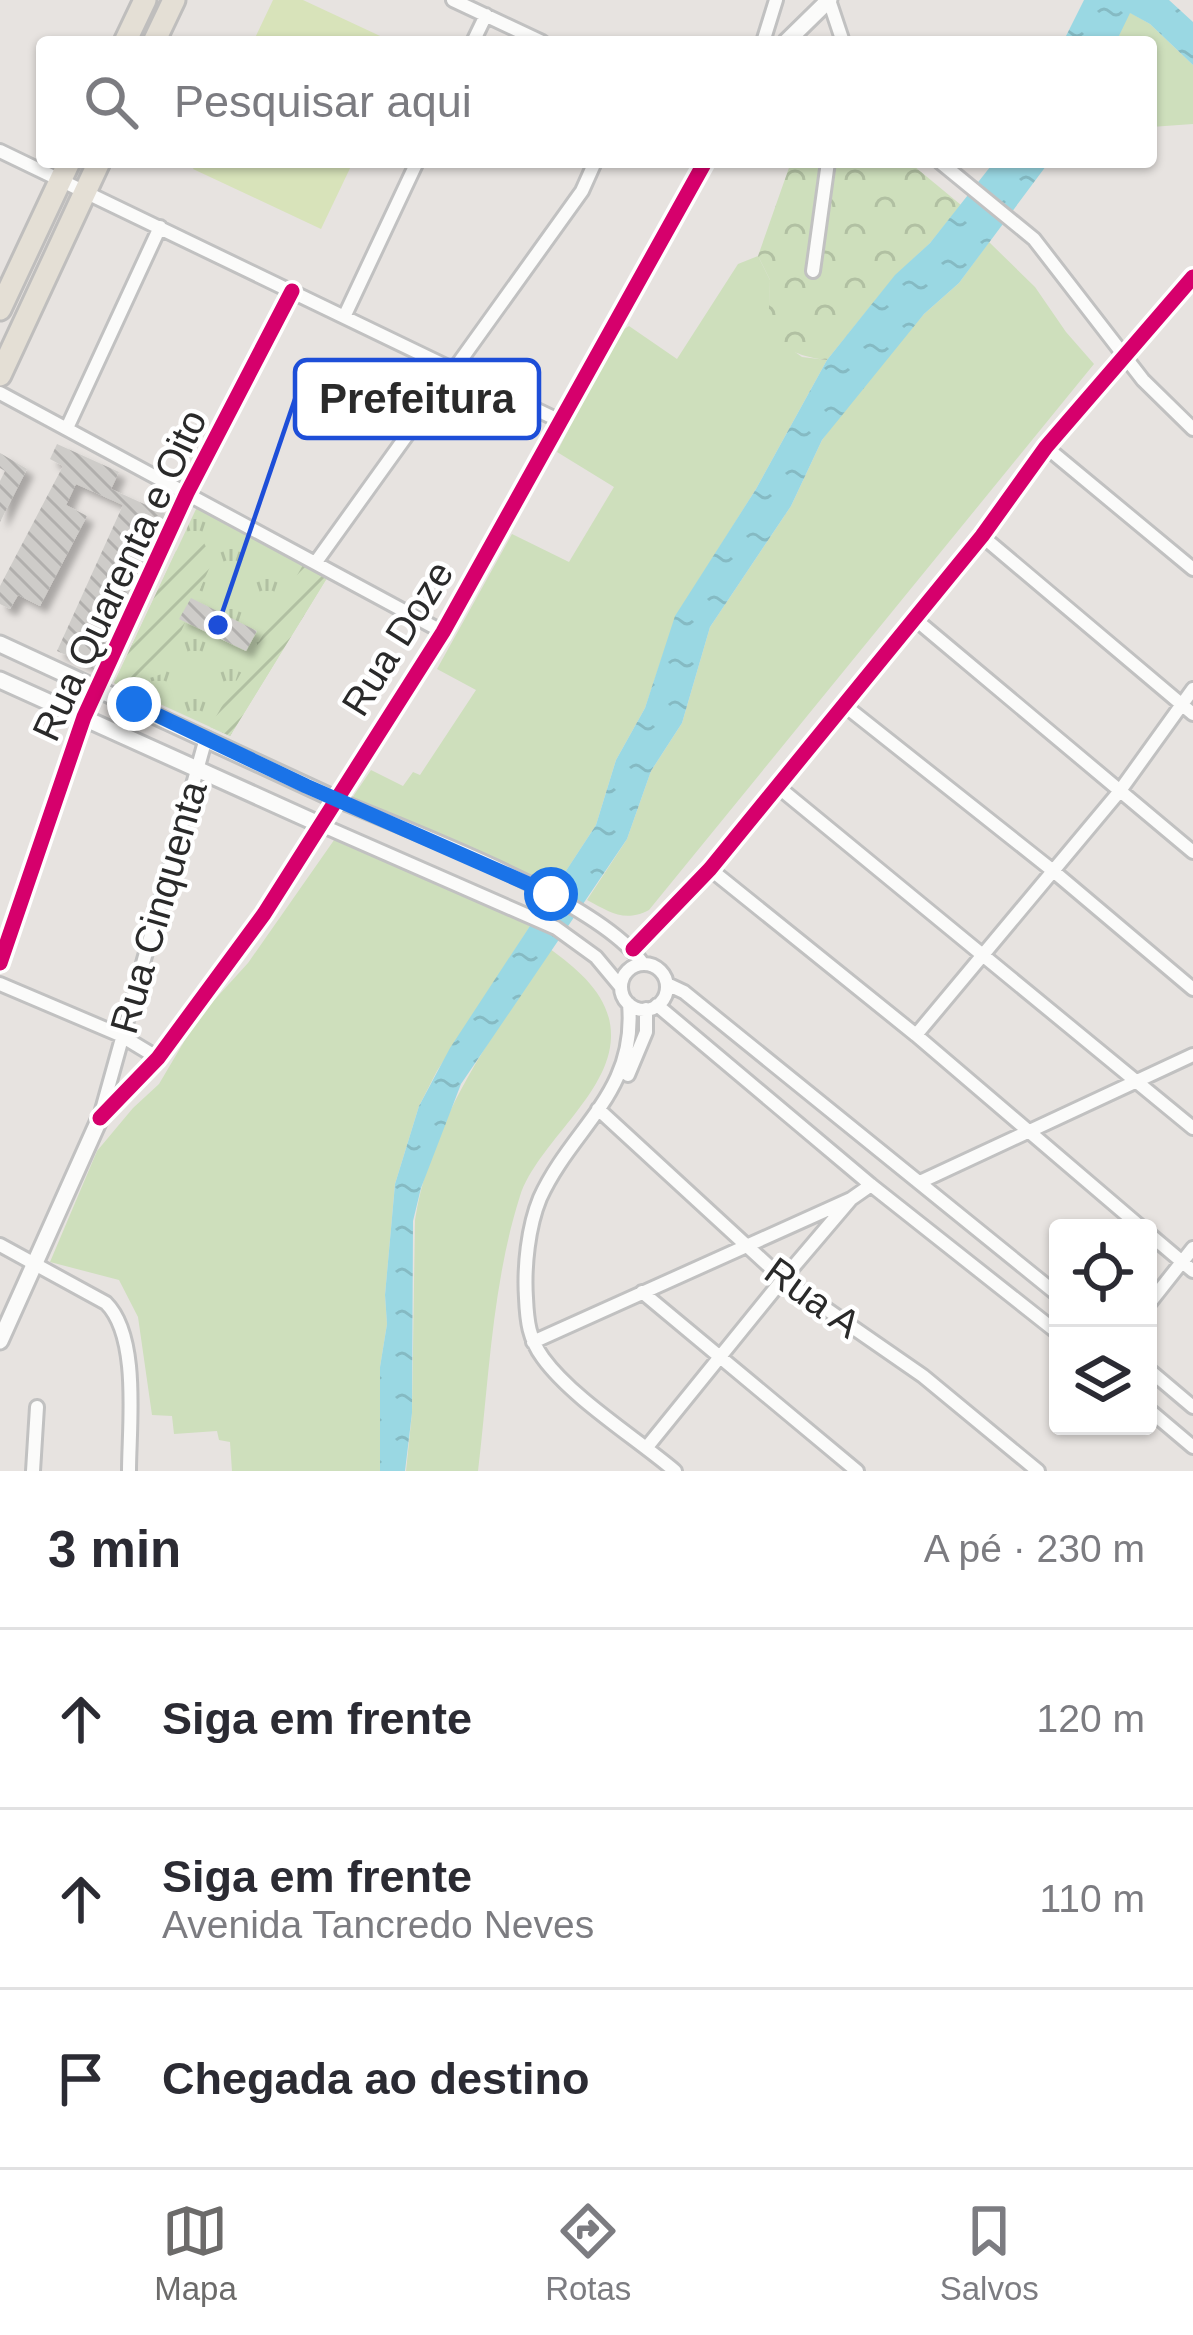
<!DOCTYPE html>
<html lang="pt">
<head>
<meta charset="utf-8">
<style>
	:root { --surface:#fff; --page:#f2f2f3; --text:#2b2b33; --muted:#7c7c81; --line:#e1e1e2; --accent:#6c6b6a }
	body { margin:0; font-family:Arial,sans-serif; background:var(--page); color:var(--text) }
	.controls { position:absolute; right:36px; bottom:36px; display:grid; overflow:hidden; border-radius:12px; box-shadow:0 3px 9px #0004 }
	.controls button { width:108px; height:108px; display:grid; place-items:center; padding:0; border:0; border-bottom:3px solid var(--line); background:var(--surface); color:var(--text); font:60px sans-serif }
	.stop { position:absolute; width:36px; height:36px; margin:-27px; border:9px solid #1a73e8; border-radius:50%; background:#fff }
	.stop.end { background:#1a73e8; border-color:#fff; box-shadow:0 3px 12px #0008 }
	.list { margin:0; padding:0; list-style:none }
	h2 { display:flex; justify-content:space-between; align-items:center; height:156px; margin:0; padding:0 48px; font-size:51px }
	h2 small { font-size:39px; font-weight:400; color:var(--muted) }
	.list li { display:grid; grid-template-columns:78px 1fr auto; gap:36px; align-items:center; box-sizing:border-box; height:180px; padding:0 48px; border-top:3px solid var(--line) }
	.list b { display:block; font-size:45px; white-space:nowrap }
	.list p { margin:0; font-size:39px; white-space:nowrap; color:var(--muted) }
	.list em { font-size:39px; font-style:normal; color:var(--muted) }
	.icon { flex:none; width:66px; height:66px; fill:none; stroke:currentColor; stroke-width:2; stroke-linecap:round; stroke-linejoin:round }
	.map { position:relative; flex:none; width:1193px; height:1471px; overflow:hidden }
	.search { position:absolute; background:var(--surface); box-shadow:0 3px 9px #0004; left:36px; right:36px; top:36px; height:132px; display:flex; align-items:center; gap:30px; box-sizing:border-box; padding:0 42px; border-radius:12px; color:var(--muted); font-size:45px }
	.sheet { height:696px; background:var(--surface) }
	nav { display:flex; justify-content:space-around; align-items:center; box-sizing:border-box; height:168px; border-top:3px solid var(--line); background:var(--surface); font-size:33px; color:var(--muted) }
	nav a { display:grid; justify-items:center; gap:6px }
	nav .on { color:var(--accent) }
	.map>svg:first-child { display:block }
	.grass { fill:#cedfbc }
	.forest { fill:url(#forest-crowns) }
	.park { fill:url(#park-tufts) }
	.garden { fill:url(#garden-furrows) }
	.pitch { fill:#d8e3ba }
	.water { fill:url(#water-ripples) }
	.building { fill:url(#building-back-hatch); filter:url(#shadow) }
	.lines { fill:none; stroke-linecap:round; stroke-linejoin:round }
	.minor-casing { stroke:#c1c1c1; stroke-width:18 }
	.tertiary-casing { stroke:#c1c1c1; stroke-width:21 }
	.primary-casing { stroke:#bfbebd; stroke-width:27 }
	.minor { stroke:#fbfbfa; stroke-width:12 }
	.tertiary { stroke:#fbfbfa; stroke-width:15 }
	.primary { stroke:#e4dfd5; stroke-width:21 }
	.cycleway-casing { stroke:#fff; stroke-width:22 }
	.cycleway { stroke:#d6006c; stroke-width:15 }
	.route { stroke:#1a73e8; stroke-width:15 }
	.labels { text-anchor:middle; stroke-width:9; stroke-linejoin:round; paint-order:stroke }
	.street-label { font-size:39px; fill:#2a2a2a; stroke:#fff }
	.leader { fill:none; stroke:#1d4ed8; stroke-width:4.5 }
	.callout-dot { fill:#1d4ed8; stroke:#fff; stroke-width:4.5 }
	.callout { fill:#fff; stroke:#1d4ed8; stroke-width:4.5 }
	.callout-label { font-size:42px; text-anchor:middle; font-weight:bold; fill:#2a2a2a }
</style>
</head>
<body>
<div class="map">
<svg width="1193" height="1471" viewBox="0 0 1193 1471">
	<defs>
		<pattern id="forest-crowns" width="20" height="18" patternUnits="userSpaceOnUse" patternTransform="scale(3)"><rect width="20" height="18" fill="#cedfbc"/><path d="M2 6a3 3 0 1 1 6 0M12 15a3 3 0 1 1 6 0" fill="none" stroke="#b1c0a2"/></pattern>
		<pattern id="park-tufts" width="24" height="20" patternUnits="userSpaceOnUse" patternTransform="scale(3)"><rect width="24" height="20" fill="#cedfbc"/><path d="M3 7l-1-3M5 7V3M7 7l1-3M15 17l-1-3M17 17v-4M19 17l1-3" fill="none" stroke="#b1c0a2"/></pattern>
		<pattern id="garden-furrows" width="10" height="10" patternUnits="userSpaceOnUse" patternTransform="scale(3)"><rect width="10" height="10" fill="#cedfbc"/><path d="M-1 1l2-2M0 10L10 0M9 11l2-2" fill="none" stroke="#b1c0a2"/></pattern>
		<pattern id="water-ripples" width="26" height="14" patternUnits="userSpaceOnUse" patternTransform="scale(3)"><rect width="26" height="14" fill="#9ad8e3"/><path d="M2 4q2-2 4 0t4 0M15 11q2-2 4 0t4 0" fill="none" stroke="#85bac3"/></pattern>
		<pattern id="building-back-hatch" width="6" height="6" patternUnits="userSpaceOnUse" patternTransform="scale(3)"><rect width="6" height="6" fill="#ceccc9"/><path d="M-1 5l2 2M0 0l6 6M5-1l2 2" fill="none" stroke="#b1afad"/></pattern>
		<filter id="shadow"><feDropShadow dx="7" dy="7" stdDeviation="3" flood-color="#0004"/></filter>
	</defs>
	<rect width="100%" height="100%" fill="#e7e3e0"/>
	<path class="grass" d="M1129,12L1150,24L1193,65V124L1151,127V42H1116Z
		M989,242L1035,287L1066,332L1094,364L649,910C624,923 610,912 587,900L627,839L651,771L682,723L710,627L791,506L822,440L862,386L924,314L959,283Z
		M758,256L770,280L769,333L802,357L827,360L756,489L676,616L645,708L616,760L596,825L551,894L348,804L371,770L403,786L413,772L420,775L476,690L437,669L512,534L569,562L614,487L557,452L618,333L629,326L677,359L738,264Z
		M339,833L532,923L437,1071L419,1106L395,1184L385,1295L387,1324L380,1367V1471H232L230,1442L219,1440L217,1431L174,1434L172,1416L152,1415L138,1317L119,1280L50,1262L97,1151L133,1108L159,1084L198,1018L248,963Z
		M550,949C579,970 612,997 611,1037C610,1094 537,1144 520,1196C492,1284 489,1380 478,1471H406L412,1413L415,1220C431,1117 494,1034 550,949Z"/>
	<path class="forest" d="M791,162H909L961,205L930,243L895,276L827,360C802,357 786,351 768,333L770,280L758,256Z"/>
	<path class="park" d="M197,507L327,578L230,736L114,683Z"/>
	<path class="garden" d="M199,542L204,543L213,560L162,674L122,687L114,683L176,551Z
		M303,565L327,578L230,736L210,727Z"/>
	<path class="pitch" d="M273,0H303L393,42H253Z
		M197,162H353L321,229L193,169Z"/>
	<path class="water" d="M1084,0H1169L1193,22V65L1150,24L1130,13L1116,42H1063Z
		M994,162H1049L959,283L924,314L822,440L791,506L710,627L682,723L651,771L627,839L461,1084L421,1188L413,1221L412,1413L405,1471H380V1367L387,1324L385,1295L395,1184L419,1106L450,1048L596,825L616,760L645,708L675,616L756,489L827,360L895,275L930,243Z"/>
	<path class="building" d="M57,444L119,472L111,489L166,514L95,668L57,651L123,505L76,484L66,505L87,516L40,606L18,595L10,609L0,604V586L63,466L50,459Z
		M0,453L27,469L0,522V481L5,471L0,468Z
		M191,598L257,631L246,651L179,619Z"/>
	<g class="lines">
		<g class="minor-casing">
			<path id="minor" d="M453,0L542,42
				M829,0L843,42
				M473,42L486,15
				M763,42L776,0
				M0,151L560,421
				M940,162L1034,239L1143,380L1193,429
				M813,271L828,162
				M345,315L417,162
				M0,393L443,632
				M67,428L160,227
				M1046,447L1193,569
				M982,536L1193,714
				M316,562L582,191L595,162
				M915,619L1193,852
				M844,705L1052,870L1193,989
				M777,786L1193,1128
				M335,799C412,832 599,900 643,964
				M321,825L556,928L596,957L621,987
				M710,869L916,1035L1142,1228
				M633,949L710,869L982,536L1046,447L1193,277
				M0,963L84,717L187,493L292,291
				M621 987a23 23 0 1 1 46 0a23 23 0 1 1-46 0Z
				M0,984L120,1035L158,1058
				M667,984L684,992L1058,1295
				M629,1004C637,1093 573,1126 540,1198C528,1227 524,1267 526,1298C527,1321 529,1339 543,1358C572,1398 636,1438 675,1471
				M657,1005L871,1185L1058,1333
				M916,1035L1119,792L1193,689
				M628,1075L646,1032V1009
				M598,1109L783,1279L923,1376L1038,1471
				M100,1117L206,738
				M920,1182L1193,1055
				M1148,1233L1193,1271
				M0,1245L106,1303C140,1337 129,1426 129,1471
				M642,1292L857,1471
				M1148,1305L1193,1248
				M533,1342L851,1199
				M1148,1369L1193,1407
				M1148,1409L1193,1447
				M647,1447L783,1279L851,1199L871,1185
				M33,1471L37,1407"/>
		</g>
		<g class="tertiary-casing">
			<path id="tertiary" d="M786,42L829,0
				M0,644L335,799
				M0,680L321,825
				M0,1341L100,1118L158,1058L264,914L443,632L705,162"/>
		</g>
		<g class="primary-casing">
			<path id="primary" d="M125,42L145,0
				M154,42L174,0
				M0,309L69,162
				M0,375L99,162"/>
		</g>
		<use href="#minor" class="minor"/>
		<use href="#tertiary" class="tertiary"/>
		<use href="#primary" class="primary"/>
		<g class="cycleway-casing">
			<path id="cycleway" d="M633,949L710,869L982,536L1046,447L1193,277
				M0,963L84,717L187,493L292,291
				M100,1118L158,1058L264,914L443,632L705,162"/>
		</g>
		<use href="#cycleway" class="cycleway"/>
	</g>
	<g class="lines">
		<path class="route" d="M134,704L306,786L551,894"/>
	</g>
	<g class="labels">
		<g class="street-label">
			<text transform="translate(119 575) rotate(-65)" y="14">Rua Quarenta e Oito</text>
			<text transform="translate(397 638) rotate(-58)" y="14">Rua Doze</text>
			<text transform="translate(158 907) rotate(-74)" y="14">Rua Cinquenta</text>
			<text transform="translate(813 1297) rotate(36)" y="14">Rua A</text>
		</g>
	</g>
	<path class="leader" d="M218 625L295 399"/>
	<circle class="callout-dot" cx="218" cy="625" r="12"/>
	<rect class="callout" x="295" y="360" width="244" height="78" rx="12"/>
	<g class="callout-label">
		<text x="417" y="413">Prefeitura</text>
	</g>
</svg>
<div class="controls">
<button><svg class="icon" aria-label="locate" viewBox="0 0 24 24"><circle cx="12" cy="12" r="6"/><path d="M12 2v4M12 18v4M2 12h4M18 12h4"/></svg></button>
<button><svg class="icon" aria-label="layers" viewBox="0 0 24 24"><path d="M12 4l9 5-9 5-9-5zM3 14l9 5 9-5"/></svg></button>
</div>
<div class="stop" style="left:551px;top:894px"></div>
<div class="stop end" style="left:134px;top:704px"></div>
<div class="search"><svg class="icon" aria-label="search" viewBox="0 0 24 24"><circle cx="10" cy="10" r="6"/><path d="M15 15l6 6"/></svg>Pesquisar aqui</div>
</div>
<section class="sheet">
<h2>3 min<small>A pé · 230 m</small></h2>
<ul class="list">
<li><svg class="icon" aria-label="ahead" viewBox="0 0 24 24"><path d="M12 20V5M6 11l6-6 6 6"/></svg><div><b>Siga em frente</b></div><em>120 m</em></li>
<li><svg class="icon" aria-label="ahead" viewBox="0 0 24 24"><path d="M12 20V5M6 11l6-6 6 6"/></svg><div><b>Siga em frente</b><p>Avenida Tancredo Neves</p></div><em>110 m</em></li>
<li><svg class="icon" aria-label="arrive" viewBox="0 0 24 24"><path d="M6 21V4h12l-3 4 3 4H6"/></svg><div><b>Chegada ao destino</b></div></li>
</ul>
</section>
<nav>
<a class="on"><svg class="icon" aria-label="map" viewBox="0 0 24 24"><path d="M3 6l6-2 6 2 6-2v14l-6 2-6-2-6 2zM9 4v14M15 6v14"/></svg>Mapa</a>
<a><svg class="icon" aria-label="directions" viewBox="0 0 24 24"><path d="M12 3l9 9-9 9-9-9zM9 14v-3h6M13 9l2 2-2 2"/></svg>Rotas</a>
<a><svg class="icon" aria-label="saved" viewBox="0 0 24 24"><path d="M7 4h10v16l-5-4-5 4z"/></svg>Salvos</a>
</nav>
</body>
</html>
